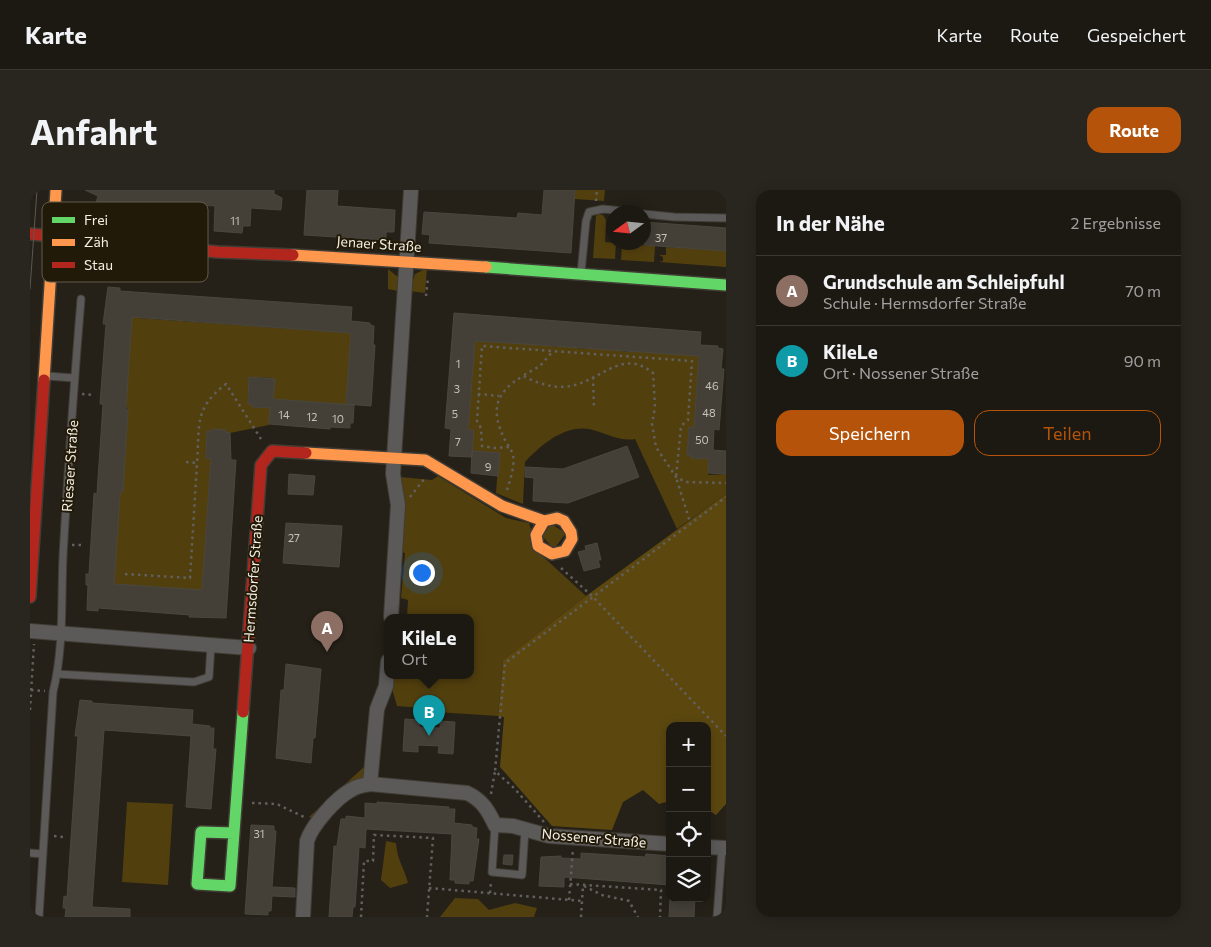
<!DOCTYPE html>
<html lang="de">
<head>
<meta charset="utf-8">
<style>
	:root { --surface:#1c1912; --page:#292620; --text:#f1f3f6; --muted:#a0a09f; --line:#3a3832; --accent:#b45309 }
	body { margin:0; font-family:Commissioner,sans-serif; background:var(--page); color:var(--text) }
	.controls { position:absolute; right:15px; bottom:15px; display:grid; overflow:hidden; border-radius:10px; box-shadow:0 2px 12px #0003 }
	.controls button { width:45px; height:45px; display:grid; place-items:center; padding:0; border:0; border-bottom:1px solid var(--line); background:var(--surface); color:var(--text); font:25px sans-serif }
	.compass { position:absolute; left:576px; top:15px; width:45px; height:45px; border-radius:50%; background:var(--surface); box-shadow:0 2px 12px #0003; rotate:255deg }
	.you { position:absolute; left:391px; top:382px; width:18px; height:18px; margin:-12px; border:4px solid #fff; border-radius:50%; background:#1a73e8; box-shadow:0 0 0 8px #1a73e833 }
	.badge { display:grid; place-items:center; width:32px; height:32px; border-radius:50%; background:var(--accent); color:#fff; font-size:16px; font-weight:700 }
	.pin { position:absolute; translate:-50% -41px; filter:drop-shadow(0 1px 2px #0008) }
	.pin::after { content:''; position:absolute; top:26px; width:18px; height:15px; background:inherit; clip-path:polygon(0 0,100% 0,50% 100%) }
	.popup { position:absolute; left:354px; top:424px; width:90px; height:65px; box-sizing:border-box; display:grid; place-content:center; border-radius:10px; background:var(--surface); filter:drop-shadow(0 1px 4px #0005); font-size:16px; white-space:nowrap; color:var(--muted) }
	.popup b { font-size:19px; color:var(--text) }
	.popup::after { content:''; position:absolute; left:50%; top:100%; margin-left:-10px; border:10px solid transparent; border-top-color:var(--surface) }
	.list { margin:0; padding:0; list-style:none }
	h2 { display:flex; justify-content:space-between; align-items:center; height:65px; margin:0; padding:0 20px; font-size:21px }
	h2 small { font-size:16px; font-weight:400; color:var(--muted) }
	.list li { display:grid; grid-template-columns:32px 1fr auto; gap:15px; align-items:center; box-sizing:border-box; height:70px; padding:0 20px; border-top:1px solid var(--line) }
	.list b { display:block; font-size:19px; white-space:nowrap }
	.list p { margin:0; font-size:16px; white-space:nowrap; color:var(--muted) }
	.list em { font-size:16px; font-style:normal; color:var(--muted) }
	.actions { display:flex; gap:10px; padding:15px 20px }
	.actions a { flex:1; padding:11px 0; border:1px solid var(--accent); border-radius:15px; text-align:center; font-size:18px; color:var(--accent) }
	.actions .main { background:var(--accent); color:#fff }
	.icon { flex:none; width:28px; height:28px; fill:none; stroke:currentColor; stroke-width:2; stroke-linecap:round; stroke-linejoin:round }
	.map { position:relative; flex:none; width:696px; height:727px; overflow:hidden; border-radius:15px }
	header { display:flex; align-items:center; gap:30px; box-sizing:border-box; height:70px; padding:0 25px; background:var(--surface); border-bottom:1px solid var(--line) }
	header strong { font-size:24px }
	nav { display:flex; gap:28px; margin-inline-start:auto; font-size:18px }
	.intro { display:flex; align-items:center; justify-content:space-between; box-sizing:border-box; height:120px; padding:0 30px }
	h1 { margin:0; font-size:35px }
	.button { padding:12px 22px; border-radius:15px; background:var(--accent); color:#fff; font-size:18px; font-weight:700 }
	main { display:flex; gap:30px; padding:0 30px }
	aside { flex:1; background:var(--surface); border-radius:15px; box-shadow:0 2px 12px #0003 }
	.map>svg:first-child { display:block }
	.green { fill:#523f0e }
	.forest { fill:#5c480f }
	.building { fill:#444038; stroke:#4a473f }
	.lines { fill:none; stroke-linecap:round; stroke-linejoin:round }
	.lane-casing { stroke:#413d35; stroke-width:9 }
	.street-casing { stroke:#413d35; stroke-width:16 }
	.fast-casing { stroke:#413d35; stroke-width:14 }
	.slow-casing { stroke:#413d35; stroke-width:14 }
	.jam-casing { stroke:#413d35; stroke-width:14 }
	.path { stroke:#62605e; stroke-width:2.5; stroke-dasharray:2.5 4; stroke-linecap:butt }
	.lane { stroke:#5c5a59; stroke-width:7 }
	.street { stroke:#5c5a59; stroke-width:14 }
	.fast { stroke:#63d668; stroke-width:11 }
	.slow { stroke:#ff974d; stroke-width:11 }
	.jam { stroke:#b3261e; stroke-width:11 }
	.tram { stroke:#5b5854; stroke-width:1 }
	.labels { text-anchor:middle; stroke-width:4; stroke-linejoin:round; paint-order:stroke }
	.number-label { font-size:11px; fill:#c7c2b8 }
	.street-label { font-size:14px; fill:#f3eee3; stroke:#221a09 }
	.key { fill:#221a09; stroke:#615a4a; stroke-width:1 }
	.key-label { font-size:14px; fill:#f3eee3 }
</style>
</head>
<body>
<header>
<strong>Karte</strong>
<nav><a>Karte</a><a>Route</a><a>Gespeichert</a></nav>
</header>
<div class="intro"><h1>Anfahrt</h1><a class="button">Route</a></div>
<main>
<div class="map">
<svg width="696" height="727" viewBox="0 0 696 727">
	<rect width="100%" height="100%" fill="#252118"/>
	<path class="green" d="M545,0H575L574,11L545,9Z
		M568,24L573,25L576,30L575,52L586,53L585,69L563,68L566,26Z
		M592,54L625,56L624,72L591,70Z
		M636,57L696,61V77L629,72L633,71V67L629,65H636Z
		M397,78L395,103L380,101L385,84Z
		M358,79L368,87V101L358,99Z
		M100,125H107V128L321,143L316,215L241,209L242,188L220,187L218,214H222V217L235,218L241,216L239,235L200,243L182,239V241H177L176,268L181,269L172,403L81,394L90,305L91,301L93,300L98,221L96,216Z
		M445,148L446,151L452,152L453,149L479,153V151L520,153V156L532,157L533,154L546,155V158L559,159L560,156L598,162V159L619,163L620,160L642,164L658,163V165L669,164L664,238H659L657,264L661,265V268L674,269L679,266L678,285L696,284V304L647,339L605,249C589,252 574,242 559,239C534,235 511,255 495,272L493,314L466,303L469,263L442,261L438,240Z
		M408,286L476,328L499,333L508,362L556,406L473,470L468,526L391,521V518L367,516L362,499L363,485H440V427H377L378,410L371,408L375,363L371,362L370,287L402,290Z
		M521,334L536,343L524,359L512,346Z
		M335,576V590L284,629L279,627Z
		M97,612L143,614L138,695L92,692Z
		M356,651L366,653C367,670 374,677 378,693L360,698L351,690Z
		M425,708L448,709L459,720L485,713L507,718L504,727H410Z"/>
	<path class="forest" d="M696,304V614L686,625L677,619V536H640V611L629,614L613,600L593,612L582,640L522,636L470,577L474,527L468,526L473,470L556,406Z"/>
	<path class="building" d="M55,0H244V4L252,8L251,20L221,18L220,36H213L212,43L184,41L185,16L119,12V16H98L82,11L86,29L69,33L65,16L68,6Z
		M277,0H308L307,16L365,20L364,42H356V50L274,45Z
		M514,0H545L541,63L399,53L400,45L392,44L394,22L487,28L488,23L512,25Z
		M614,32L696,38V61L614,55Z
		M78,97L90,98V101L322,117L321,131L340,133V135L344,136L343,155H345L341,216L316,214L321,143L102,127L96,216V220H98L93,301H91L90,305L84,394L172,400L181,269L176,268L177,241H182V239L196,240L195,242L200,243L201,270H206L196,428L159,427L160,425L68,418V421L57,420L58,395H56V384H59L64,303L67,304L73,214H70L76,134H73Z
		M424,123L671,142L670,155L688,156V158L693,159L691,179H694L689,240L684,239L683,260L696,261V284L678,283L679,269L661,268V265H657L659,237L664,238L669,166L479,153L445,151L438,240H444L442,267L419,266L421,239L415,238Z
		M219,187L245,189L243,209L324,215L323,233H320V238L300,237V239L239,234L240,218L222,217V214H218Z
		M597,256L609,287L538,313L503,311L504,288L495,287V277L533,279Z
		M442,261L470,263L468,286L441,283Z
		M259,284L285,286L283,305L258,304Z
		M256,333L312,336L309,377L253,373Z
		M567,353L571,370H568L570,377L554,381L548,362L556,360L555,356Z
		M256,474L291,479L285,548H283L281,573L246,568L251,500H254Z
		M50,510L62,511V513L163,520L162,534L180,536V538H184L183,559H186L181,619L156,617L161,546L74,540L62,717L100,719V727H35L36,718H33L34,706L37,707L48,546H45Z
		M375,529L390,530L389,537L410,538V531L425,532L423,564L408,563L409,556L388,555V562L373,561Z
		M347,612L419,617L418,619H425L424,633L442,635V637L447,638L446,649H449L443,691H439V694L425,693V690H420L422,644L336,639L335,658L329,657L325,717H323L322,727H299L304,656H307L311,629H316V626L335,628V613L347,614Z
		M221,635L244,636V641H246L242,697L265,698V707L242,706L241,721H238V725L215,724Z
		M551,663L615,667L616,664L640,666V695L534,687V697L509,696L511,667L531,666V668L551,669Z
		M474,665H483L482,675L473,674Z
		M640,708H665L664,727H639Z"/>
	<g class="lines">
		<g class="lane-casing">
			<path id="lane" d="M614,24L644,27L696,28
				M551,83L556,31L559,22L573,19L604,22
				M17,186L44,188
				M27,484L164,492L179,487L181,455
				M465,635L462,682L492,685L495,640
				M0,663L13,664
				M9,727L23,502C34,458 31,411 33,366C38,280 44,194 51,109
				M687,727L692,658"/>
		</g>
		<g class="street-casing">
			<path id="street" d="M361,427L368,315L363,284L381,0
				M0,441L219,458
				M340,594L347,519L356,496L358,471
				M677,657L696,658
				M273,727L277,651C282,635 306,608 321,600C327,596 333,595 340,594L437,603C452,610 458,620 465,635L483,636L519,646L640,654"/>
		</g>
		<g class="fast-casing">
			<path id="fast" d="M456,77L696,95
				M204,643L171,642L167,694L200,696L213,522"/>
		</g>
		<g class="slow-casing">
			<path id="slow" d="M263,65L456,77
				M14,190L26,0
				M276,263L395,270L472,316L514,331L527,328L534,331L541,342L542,349L535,361L522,364L508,356L506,345L514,331"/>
		</g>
		<g class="jam-casing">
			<path id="jam" d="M0,44L188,62L263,65
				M0,407L14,190
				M213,522L231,275L242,261L276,263"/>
		</g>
		<path class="path" d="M566,11L567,0
			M396,106L398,88
			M494,185L510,176L523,161
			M563,187L564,219
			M52,204L63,205
			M448,204L469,206
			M479,257L464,258L452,256L451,238L447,231L452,156L662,171L658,230L651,236L646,287L660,332
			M156,272L167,273C170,236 163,219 196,194L231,249
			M477,300C480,290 485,277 483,265C482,260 476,253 474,248C460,219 466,202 493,186C509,194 527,200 545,195C574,187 594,159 623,183L625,217L622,234L626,257L646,287L656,292L696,293
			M380,307L395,288
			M42,355H53
			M531,378L562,406L696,546
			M95,384L160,388L167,273
			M1,500L15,501
			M0,520L4,454
			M461,604L465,581
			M222,613L247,614L276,628
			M514,632L484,598L465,581L475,473L696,307
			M24,646L33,647
			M540,694L631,700L630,727
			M554,696L572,705L599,711L608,727
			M399,698L552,711
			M460,703L461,692
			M539,710L543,659
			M331,727L334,671H343L344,645L403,648L397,727
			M551,727L553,695"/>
		<use href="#lane" class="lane"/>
		<use href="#street" class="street"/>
		<use href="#fast" class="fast"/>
		<use href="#slow" class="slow"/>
		<use href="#jam" class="jam"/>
		<path class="tram" d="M0,99L7,0"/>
	</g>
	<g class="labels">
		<g class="number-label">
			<text x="205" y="35">11</text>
			<text x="631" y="52">37</text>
			<text x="428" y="178">1</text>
			<text x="682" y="200">46</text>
			<text x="427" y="203">3</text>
			<text x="679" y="227">48</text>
			<text x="425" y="228">5</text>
			<text x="254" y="229">14</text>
			<text x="282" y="231">12</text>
			<text x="308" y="233">10</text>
			<text x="672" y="254">50</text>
			<text x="428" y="256">7</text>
			<text x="458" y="281">9</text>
			<text x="264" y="352">27</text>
			<text x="229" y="648">31</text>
		</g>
		<g class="street-label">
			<text transform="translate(349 54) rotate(4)" y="5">Jenaer Straße</text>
			<text transform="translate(40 276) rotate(-86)" y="5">Riesaer Straße</text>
			<text transform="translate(223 389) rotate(-86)" y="5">Hermsdorfer Straße</text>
			<text transform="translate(564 648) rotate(5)" y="5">Nossener Straße</text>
		</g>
	</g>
	<rect x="12" y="12" width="166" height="80" rx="8" class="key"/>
	<rect x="22" y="27" width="23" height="6" fill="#63d668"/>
	<rect x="22" y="49" width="23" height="7" fill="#ff974d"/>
	<rect x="22" y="72" width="23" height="6" fill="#b3261e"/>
	<g class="key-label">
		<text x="54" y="35">Frei</text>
		<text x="54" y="57">Zäh</text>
		<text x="54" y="80">Stau</text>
	</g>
</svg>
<div class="controls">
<button>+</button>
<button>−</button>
<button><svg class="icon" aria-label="locate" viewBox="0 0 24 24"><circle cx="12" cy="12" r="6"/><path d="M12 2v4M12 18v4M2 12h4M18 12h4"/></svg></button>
<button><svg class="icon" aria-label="layers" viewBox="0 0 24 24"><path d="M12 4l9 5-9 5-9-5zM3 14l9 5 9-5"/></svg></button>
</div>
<svg class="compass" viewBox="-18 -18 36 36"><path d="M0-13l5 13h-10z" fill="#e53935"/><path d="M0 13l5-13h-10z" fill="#a0a09f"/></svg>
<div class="you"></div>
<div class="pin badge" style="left:297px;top:462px;background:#8d6e63">A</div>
<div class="pin badge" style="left:399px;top:546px;background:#0f9aa8">B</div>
<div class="popup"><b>KileLe</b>Ort</div>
</div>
<aside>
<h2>In der Nähe<small>2 Ergebnisse</small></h2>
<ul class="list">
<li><span class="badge" style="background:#8d6e63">A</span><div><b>Grundschule am Schleipfuhl</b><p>Schule · Hermsdorfer Straße</p></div><em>70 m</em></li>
<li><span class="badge" style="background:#0f9aa8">B</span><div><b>KileLe</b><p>Ort · Nossener Straße</p></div><em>90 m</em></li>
</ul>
<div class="actions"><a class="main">Speichern</a><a>Teilen</a></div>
</aside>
</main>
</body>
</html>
